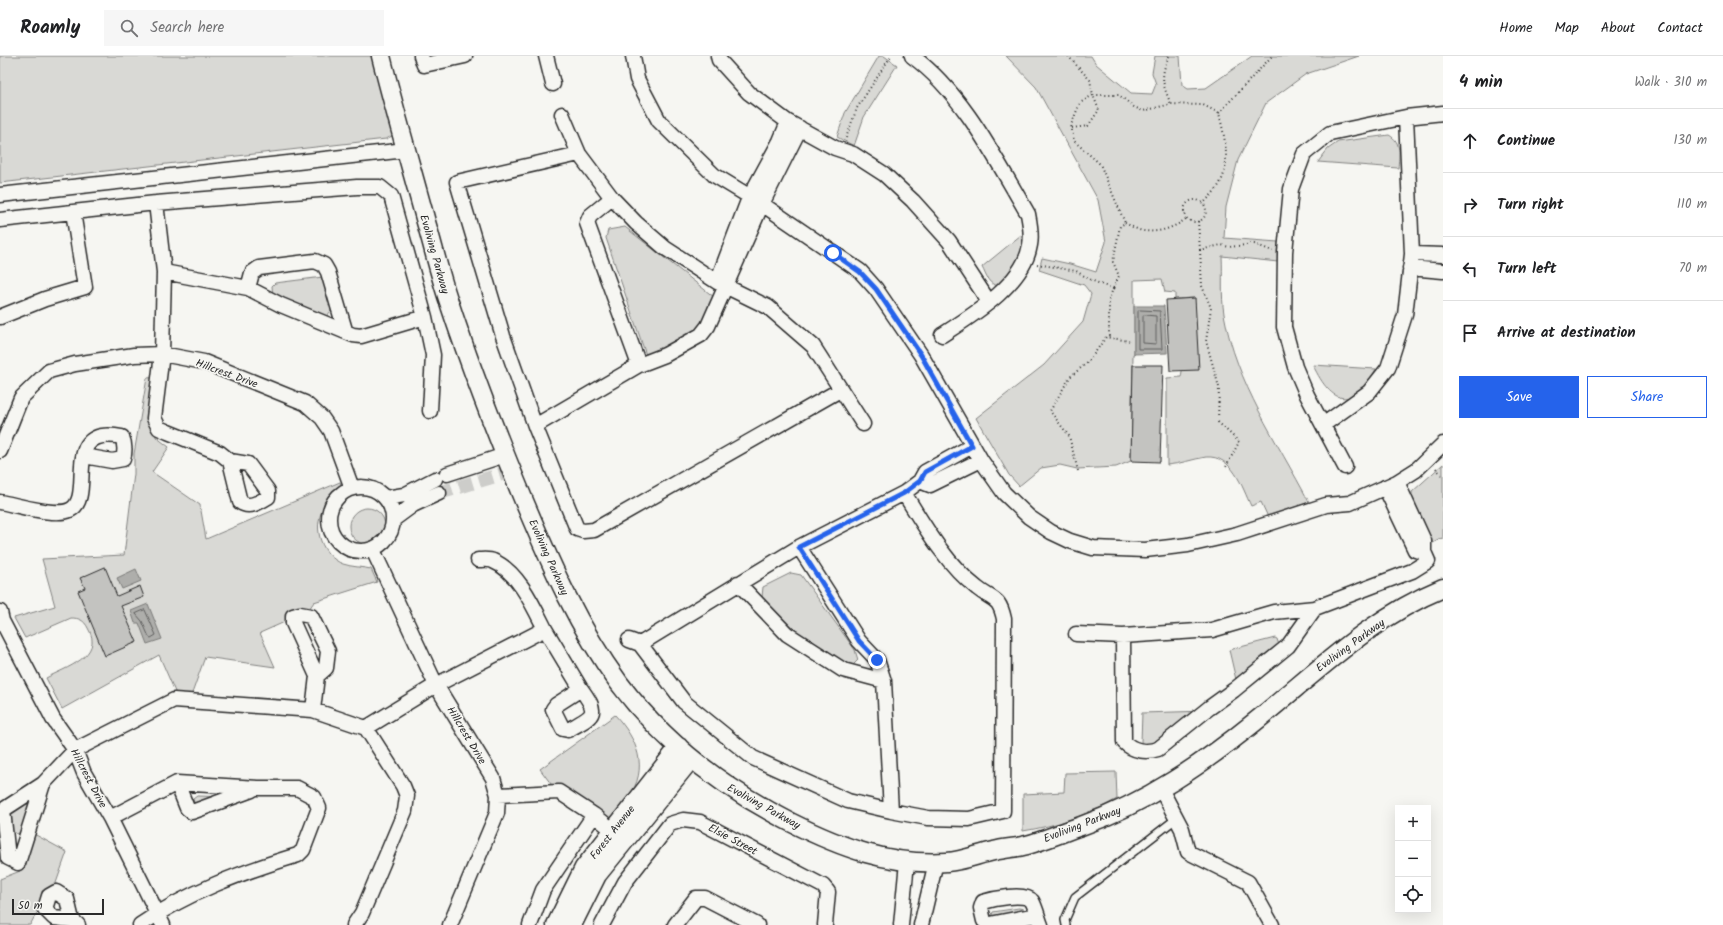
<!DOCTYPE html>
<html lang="en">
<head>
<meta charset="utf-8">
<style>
	:root { --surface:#fff; --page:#f6f6f6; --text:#202124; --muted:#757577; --line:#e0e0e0; --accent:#2563eb }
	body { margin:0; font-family:Kalam,sans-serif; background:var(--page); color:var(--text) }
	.controls { position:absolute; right:12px; bottom:12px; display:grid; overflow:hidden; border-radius:0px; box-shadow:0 4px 16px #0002 }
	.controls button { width:36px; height:36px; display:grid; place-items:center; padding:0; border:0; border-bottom:1px solid var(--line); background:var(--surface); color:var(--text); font:20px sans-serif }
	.scale { position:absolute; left:12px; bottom:10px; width:92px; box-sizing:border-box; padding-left:4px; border:2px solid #2b2b2b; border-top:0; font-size:11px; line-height:14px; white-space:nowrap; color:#2b2b2b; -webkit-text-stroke:3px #f6f6f2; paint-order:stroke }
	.stop { position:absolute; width:12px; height:12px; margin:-9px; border:3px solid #2563eb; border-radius:50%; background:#fff }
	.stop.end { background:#2563eb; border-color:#fff; box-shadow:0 1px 4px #0008 }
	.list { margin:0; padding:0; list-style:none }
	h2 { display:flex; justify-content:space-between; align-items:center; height:52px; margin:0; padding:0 16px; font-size:17px }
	h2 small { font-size:13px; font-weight:400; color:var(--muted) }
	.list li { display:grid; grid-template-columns:26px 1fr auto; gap:12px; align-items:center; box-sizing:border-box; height:64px; padding:0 16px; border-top:1px solid var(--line) }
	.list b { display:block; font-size:15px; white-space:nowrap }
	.list em { font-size:13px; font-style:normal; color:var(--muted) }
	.actions { display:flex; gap:8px; padding:12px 16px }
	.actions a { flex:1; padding:9px 0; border:1px solid var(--accent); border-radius:0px; text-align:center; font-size:14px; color:var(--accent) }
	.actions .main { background:var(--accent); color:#fff }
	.icon { flex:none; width:22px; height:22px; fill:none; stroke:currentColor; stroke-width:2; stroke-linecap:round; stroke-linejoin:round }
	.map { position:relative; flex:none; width:1443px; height:869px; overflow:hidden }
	header { display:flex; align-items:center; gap:24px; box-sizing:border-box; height:56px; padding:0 20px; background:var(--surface); border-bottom:1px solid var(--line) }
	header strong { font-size:19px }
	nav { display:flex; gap:22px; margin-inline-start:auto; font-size:14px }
	.search { width:280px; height:36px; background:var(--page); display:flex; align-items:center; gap:10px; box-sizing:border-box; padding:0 14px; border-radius:0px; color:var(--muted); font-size:15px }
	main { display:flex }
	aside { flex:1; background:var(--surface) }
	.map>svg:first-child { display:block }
	.green { fill:#d9d9d5; stroke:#828280 }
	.water { fill:#aeaeab; stroke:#7a7a78 }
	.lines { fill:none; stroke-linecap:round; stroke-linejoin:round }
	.shore { stroke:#5f5f5e; stroke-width:1 }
	.building { fill:#c3c3c0; stroke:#2b2b2b }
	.minor-tunnel { stroke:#cdcdca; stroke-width:14; stroke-dasharray:14 7; stroke-linecap:butt }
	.service-casing { stroke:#2b2b2b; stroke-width:10 }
	.minor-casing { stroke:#2b2b2b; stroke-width:17 }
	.tertiary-casing { stroke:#2b2b2b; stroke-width:21 }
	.path { stroke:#2b2b2b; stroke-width:2; stroke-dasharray:1 3; stroke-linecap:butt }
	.service { stroke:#f6f6f2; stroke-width:7 }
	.minor { stroke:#f6f6f2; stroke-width:14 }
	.tertiary { stroke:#f6f6f2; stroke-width:18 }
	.route { stroke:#2563eb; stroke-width:5 }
	.labels { text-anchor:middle; stroke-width:3.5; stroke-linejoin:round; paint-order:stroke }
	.street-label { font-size:11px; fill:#2b2b2b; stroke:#f6f6f2 }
</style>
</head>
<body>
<header>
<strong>Roamly</strong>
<div class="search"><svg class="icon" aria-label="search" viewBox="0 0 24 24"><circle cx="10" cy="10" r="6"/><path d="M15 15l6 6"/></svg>Search here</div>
<nav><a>Home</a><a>Map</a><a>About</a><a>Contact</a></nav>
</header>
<main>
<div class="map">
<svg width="1443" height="869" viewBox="0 0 1443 869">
	<rect width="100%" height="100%" fill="#f6f6f2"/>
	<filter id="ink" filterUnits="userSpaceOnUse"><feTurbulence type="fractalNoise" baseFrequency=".025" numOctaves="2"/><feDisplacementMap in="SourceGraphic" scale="8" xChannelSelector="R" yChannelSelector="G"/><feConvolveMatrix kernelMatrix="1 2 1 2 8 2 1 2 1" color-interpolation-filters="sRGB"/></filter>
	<g filter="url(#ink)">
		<path class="green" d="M0,0H371L396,78L386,83L0,127Z
			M879,0H884L897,9L864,61L854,90L837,81L845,57Z
			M1006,0H1091L1096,8L1131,37L1152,38L1156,28L1152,17L1155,0H1180L1182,29L1188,33L1206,32L1252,0H1359L1306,18L1266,47L1238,104L1226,151L1224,182L1278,186V206L1222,200C1223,219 1221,239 1224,258C1236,327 1277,385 1309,446L1268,461L1261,446L1251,450C1242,431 1233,399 1206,401C1193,403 1180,408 1167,409V322L1181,321L1195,242L1175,243V237L1165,236L1162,223L1134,224V298H1133L1131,405L1116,411L1077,413L1060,409L1041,412L1019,430L1009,419L976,362L1044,309L1083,266L1091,238L1084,229L1039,214L1042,202L1070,208L1096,216L1106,186L1098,144L1036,31Z
			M1389,79C1402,86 1399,99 1398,112L1318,106L1328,93L1338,86Z
			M625,171L714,241L701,277L651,302L646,299L606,182L608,174Z
			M1021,179C1027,199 1011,216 1000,230C988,229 987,221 982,211Z
			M323,221L333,252L327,260L273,241L272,230L275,227Z
			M1313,309L1376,313C1353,354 1332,350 1313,309Z
			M162,321L156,381L169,391L152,416L200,449L206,483L340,426L343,434C336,439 328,444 323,453C312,473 322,500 343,508C352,511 362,511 371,513L377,526L314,546L307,556L260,577L275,611L205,601L190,643L179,645L159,599L62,653L46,622C65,612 105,600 88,572C84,564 79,562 71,562L25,582L14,562L55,550L42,503L124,499L134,418V398L147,322Z
			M1443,408V484L1442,482L1433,487L1412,447V436Z
			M349 470a18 18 0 1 1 36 0a18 18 0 1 1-36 0Z
			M791,517L801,519L855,594L858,604L851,611C817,590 787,573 762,541L763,531Z
			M1275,582L1277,583L1279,589L1237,628L1229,594Z
			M1206,655L1158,690L1145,692L1141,686L1142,657Z
			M615,659C637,683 650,712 628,742C623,751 615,758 608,766L557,736L540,713Z
			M1116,716L1117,743C1089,759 1055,770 1023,775V738L1064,736L1065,717Z
			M34,740L24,774L17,778L12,775L6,756Z
			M197,740L230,741L195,750L193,743Z
			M34,778L67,796L50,844L36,858L30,869H0V823L20,815Z
			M1019,852L1024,853L1026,857L991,862L993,856Z"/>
		<path class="water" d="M1134,250H1164L1167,297L1134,298Z
			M136,513L141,525L122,533L117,522Z
			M148,548L162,583L147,588L139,567H135L131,555Z"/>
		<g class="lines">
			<path class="shore" d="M1140,254L1160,255L1162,293H1138V256Z
				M1145,259L1156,260V288L1143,287V261Z
				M145,554L156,579L151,582L149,581L142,565L136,558Z"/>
		</g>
		<path class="building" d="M1195,242L1199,314L1170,315L1166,244Z
			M1133,309H1163L1160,406L1131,405Z
			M105,511L117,540L140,530L144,541L121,550L137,586L105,600L78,535L85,532L80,522Z"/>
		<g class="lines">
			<path class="minor-tunnel" d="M439,437L512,415"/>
			<g class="service-casing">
				<path id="service" d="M1066,869L1065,864L1075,841L1177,762"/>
			</g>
			<g class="minor-casing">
				<path id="minor" d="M421,0L424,9L465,0
					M546,0L553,28
					M633,0L637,23L659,65L714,119L762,148L860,215L876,233L921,299L981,404L1004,437L1029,461L1051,476L1070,485L1093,492L1145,494L1188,489L1237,478L1326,449L1350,447L1397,426L1416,414L1443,388
					M718,0L719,4L749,37L788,66L835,92L853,98L884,118L913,145L949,185L989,246
					M912,0C964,38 996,104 1028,158C1030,168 1032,179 1030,189C1024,228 973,259 942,279
					M562,58L579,98L612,142L636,167L665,192L717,226L768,251L813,290L863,368
					M579,98L457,126L503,280L535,370L577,473L583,475L594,474L840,334
					M0,139L406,94
					M612,142L590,160L587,167L639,309
					M73,156L156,147L357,131H380L391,140L425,261L361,280L353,279L281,249L248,232L164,216L156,147
					M0,164L73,156L85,231L45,243L0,261
					M1412,198L1443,199
					M1410,212L1443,215
					M164,216L162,298L154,362L159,372L168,376L220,397L230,405L248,408L268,435V441C260,446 249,453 240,446L230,405
					M717,226L749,142L780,85L788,66
					M248,232L252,217L259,212L315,205L324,209L328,216L345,274
					M425,261L433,299L430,355
					M1323,369L1369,336L1388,312L1405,259L1412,198L1406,61
					M535,370L639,309L665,299L701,279L708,270L762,148L800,72
					M0,395L21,342L49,315L75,308L134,299L162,298L204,306L305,347L322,362L331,375L352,432
					M1345,411L1307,339L1295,311L1284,271L1285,196L1291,133L1304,98L1330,77L1406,61L1443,57
					M447,418L505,399
					M920,425L930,429L981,404
					M329 463a32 32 0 1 1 64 0a32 32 0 1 1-64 0Z
					M1385,431L1415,494L1424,496
					M386,442L404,439L435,423
					M0,446C17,449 55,461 70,454C97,441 58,368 122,381C125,388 125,396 123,403L112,405L84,400
					M394,463L413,449L439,437
					M799,491L859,585L877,604L884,625L891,755
					M373,494L436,629L493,722L498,739L497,757L450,869
					M738,527L787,578L843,614L884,625
					M0,556L2,565L53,663L75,694L84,717L110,762L163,869
					M545,573L581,633L556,649L553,653L563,673L568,674C594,659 600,659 581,633
					M1076,578L1123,580L1212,574L1274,556L1315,552L1412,515L1428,505L1424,496V485L1397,426
					M1123,580L1124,686C1133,695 1146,697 1158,693L1209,652L1234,634L1288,590L1315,552
					M629,584L640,588L799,491L904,437L920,425L925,416L972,390
					M640,588L684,646L753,702L848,745L891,755L928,762L969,763L1003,755L1004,563C999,540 993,545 977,532C946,508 925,471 904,437
					M313,654L317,620L293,567V560L300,558L311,560L328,595L326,612L317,620
					M177,727L187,752L192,756L252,734
					M43,728L18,807L8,802L3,754L43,728L75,694L174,644L313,654L366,672L436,629L545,573C534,551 518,515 493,505C489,503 482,504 478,504
					M1161,733L1182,773L1188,796L1248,826L1272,869
					M498,739L559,736L594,759L543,834L530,869
					M594,759L620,780
					M110,762L177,727L258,732H297L314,741L319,752L303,794L298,799C242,816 188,836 140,869
					M1036,859L990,868L984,865L981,852L983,846C993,843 1025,836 1032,845C1036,852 1038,862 1041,869
					M72,864L67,843L56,836L49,840L45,853L54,862L72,864L78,869
					M354,869L362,857L405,755L407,740L403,730L366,672
					M602,869L625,826L670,768L683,764L700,766L823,830L828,836L825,869
					M675,869L696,842H705L757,869
					M901,869L907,806
					M921,869L936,806"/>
			</g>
			<g class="tertiary-casing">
				<path id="tertiary" d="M381,0C395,56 411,111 426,166C434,193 440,220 449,246C471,313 497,380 524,445C551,509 578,571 619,627C664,687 723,732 790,766C840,791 889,810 947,806C963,805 979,798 994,795C1005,792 1016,792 1027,789C1045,784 1063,776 1081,770C1146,747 1203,708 1256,665C1317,616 1370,562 1443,532
					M556,869L584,812L679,691
					M572,869L597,819L691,703"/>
			</g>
			<path class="path" d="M1068,0L1090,24L1093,39L1080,47L1071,69L1074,85L1100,108L1125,167L1120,170L1113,206L1119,220L1113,233
				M1169,0C1160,20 1162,28 1171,48
				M1219,57L1272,0
				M1072,72L1088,70L1099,54L1093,39H1119L1134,51L1143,55L1171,48L1203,49L1219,57C1224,79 1232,108 1219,129C1215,136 1208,142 1203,148
				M846,82L857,52L891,0
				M1184 155a11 11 0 1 1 22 0a11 11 0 1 1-22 0Z
				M1198,165L1200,194L1221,189L1229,191L1254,188L1273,195
				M1125,167C1131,170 1139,175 1145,175C1160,177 1176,171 1187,162
				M1200,194L1202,230L1211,252L1206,285L1219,331L1218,366L1239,386L1225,413
				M1037,208L1076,215L1091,224L1113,233L1109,243V281
				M1436,412L1443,421
				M1078,415L1069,380L1050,355L1070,321L1089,305L1106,281L1129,285"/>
			<use href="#service" class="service"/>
			<use href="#minor" class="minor"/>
			<use href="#tertiary" class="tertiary"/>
		</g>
	</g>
	<g class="lines" filter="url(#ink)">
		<path class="route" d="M833,197L860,216L876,233L921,299L972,390L925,416L920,425L904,437L799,491L859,585L877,604"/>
	</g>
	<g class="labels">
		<g class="street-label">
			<text transform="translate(435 198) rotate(74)" y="4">Evoliving Parkway</text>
			<text transform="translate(227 317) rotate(20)" y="4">Hillcrest Drive</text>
			<text transform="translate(549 501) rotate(66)" y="4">Evoliving Parkway</text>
			<text transform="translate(1350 589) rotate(-36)" y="4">Evoliving Parkway</text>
			<text transform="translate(467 679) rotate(59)" y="4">Hillcrest Drive</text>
			<text transform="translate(89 722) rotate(62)" y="4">Hillcrest Drive</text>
			<text transform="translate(764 750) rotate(29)" y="4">Evoliving Parkway</text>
			<text transform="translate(1082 768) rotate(-21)" y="4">Evoliving Parkway</text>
			<text transform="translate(612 776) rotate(-52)" y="4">Forest Avenue</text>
			<text transform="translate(733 783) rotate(28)" y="4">Elsie Street</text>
		</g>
	</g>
</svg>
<div class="controls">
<button>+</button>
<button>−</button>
<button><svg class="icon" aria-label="locate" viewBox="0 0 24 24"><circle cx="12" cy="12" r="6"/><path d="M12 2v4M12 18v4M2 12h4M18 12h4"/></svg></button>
</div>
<div class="scale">50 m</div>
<div class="stop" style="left:833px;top:197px"></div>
<div class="stop end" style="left:877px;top:604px"></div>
</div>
<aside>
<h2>4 min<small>Walk · 310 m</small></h2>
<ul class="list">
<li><svg class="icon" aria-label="ahead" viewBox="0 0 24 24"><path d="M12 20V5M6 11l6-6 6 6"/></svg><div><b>Continue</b></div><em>130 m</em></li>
<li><svg class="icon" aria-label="right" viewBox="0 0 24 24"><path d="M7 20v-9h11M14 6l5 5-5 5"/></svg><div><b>Turn right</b></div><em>110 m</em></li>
<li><svg class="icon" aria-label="left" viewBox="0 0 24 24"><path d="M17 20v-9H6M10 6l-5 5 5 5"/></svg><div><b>Turn left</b></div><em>70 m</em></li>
<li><svg class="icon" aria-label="arrive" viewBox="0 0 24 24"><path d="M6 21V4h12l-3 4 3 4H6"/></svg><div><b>Arrive at destination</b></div></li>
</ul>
<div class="actions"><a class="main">Save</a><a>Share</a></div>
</aside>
</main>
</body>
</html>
